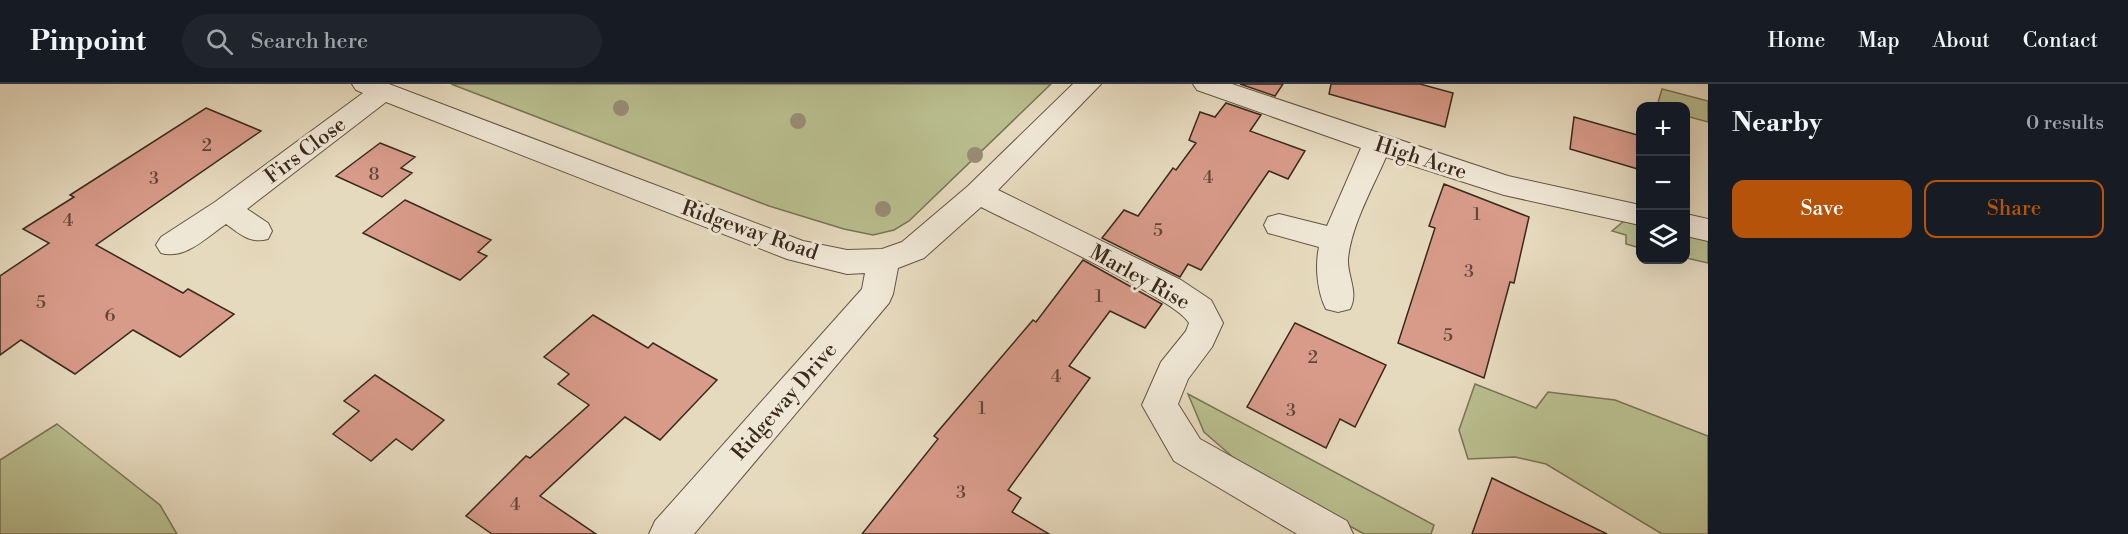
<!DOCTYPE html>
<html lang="en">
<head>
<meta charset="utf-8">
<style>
	:root { --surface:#171b24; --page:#20242c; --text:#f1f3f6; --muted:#9ea1a6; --line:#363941; --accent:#b45309 }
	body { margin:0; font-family:"Libre Bodoni",serif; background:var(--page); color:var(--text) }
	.controls { position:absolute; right:18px; top:18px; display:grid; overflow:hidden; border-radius:12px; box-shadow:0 6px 24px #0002 }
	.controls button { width:54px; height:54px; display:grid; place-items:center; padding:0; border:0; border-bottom:2px solid var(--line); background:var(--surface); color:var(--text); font:30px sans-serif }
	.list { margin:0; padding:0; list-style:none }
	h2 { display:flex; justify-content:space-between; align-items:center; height:78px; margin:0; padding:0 24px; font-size:26px }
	h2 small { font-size:20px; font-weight:400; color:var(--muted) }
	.actions { display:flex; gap:12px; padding:18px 24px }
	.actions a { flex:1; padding:14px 0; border:2px solid var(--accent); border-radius:12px; text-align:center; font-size:21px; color:var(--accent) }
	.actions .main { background:var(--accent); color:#fff }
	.icon { flex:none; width:33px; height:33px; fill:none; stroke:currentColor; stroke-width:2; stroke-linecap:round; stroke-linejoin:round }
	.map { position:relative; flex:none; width:1708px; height:450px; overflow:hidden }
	header { display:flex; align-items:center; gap:36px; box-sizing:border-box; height:84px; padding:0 30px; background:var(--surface); border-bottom:2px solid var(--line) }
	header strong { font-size:28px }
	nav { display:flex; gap:33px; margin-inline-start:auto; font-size:21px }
	.search { width:420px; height:54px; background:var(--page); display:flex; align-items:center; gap:15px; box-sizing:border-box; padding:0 21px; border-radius:33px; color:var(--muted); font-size:22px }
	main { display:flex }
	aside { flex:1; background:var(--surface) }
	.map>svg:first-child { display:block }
	.green { fill:#b9be8f; stroke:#7a7456; stroke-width:1.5 }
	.building { fill:#d89b8a; stroke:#3a291d; stroke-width:1.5 }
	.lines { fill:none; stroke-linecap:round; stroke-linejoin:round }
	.minor-casing { stroke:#655545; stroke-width:2 }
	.minor { fill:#efe7d5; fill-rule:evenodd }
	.tree { fill:#998d75 }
	.labels { text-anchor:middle; stroke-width:6; stroke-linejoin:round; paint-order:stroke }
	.number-label { font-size:18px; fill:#624638 }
	.street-label { font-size:21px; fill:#3a291d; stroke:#efe7d5 }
</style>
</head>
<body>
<header>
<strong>Pinpoint</strong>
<div class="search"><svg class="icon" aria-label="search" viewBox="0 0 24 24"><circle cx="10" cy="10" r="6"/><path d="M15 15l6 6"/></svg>Search here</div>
<nav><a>Home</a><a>Map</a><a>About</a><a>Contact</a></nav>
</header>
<main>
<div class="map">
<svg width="1708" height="450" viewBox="0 0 1708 450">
	<rect width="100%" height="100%" fill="#e6dabe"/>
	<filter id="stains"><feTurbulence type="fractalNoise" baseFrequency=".00333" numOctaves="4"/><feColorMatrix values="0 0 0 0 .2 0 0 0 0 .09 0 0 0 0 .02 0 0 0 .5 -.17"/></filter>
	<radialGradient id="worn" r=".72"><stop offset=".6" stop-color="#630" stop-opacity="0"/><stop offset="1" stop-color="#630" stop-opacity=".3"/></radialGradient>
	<path class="green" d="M451,0H1051L909,137L894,146L873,151L844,145L769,122Z
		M1662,5L1708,17V38L1686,32V22H1657Z
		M1624,137L1640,141V164L1626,160V151L1612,147Z
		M1686,149L1708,154V179L1686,174Z
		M1475,300L1536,324L1548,308L1615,316L1708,352V450H1662L1546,380L1515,373L1468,375L1459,346Z
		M1188,310L1434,441L1431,450H1364L1243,382L1204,348Z
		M57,340L160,421L177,450H0V376Z"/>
	<path class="building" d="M1240,0H1283L1275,12Z
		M1331,0H1420L1453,9L1445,43L1329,10Z
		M1226,19L1261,31L1250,47L1305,67L1288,95L1269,87L1201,186L1188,180L1180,193L1102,154L1124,126L1138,132L1173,84L1176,86L1196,59L1189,56L1200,28L1215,33Z
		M206,24L261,47L96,161L183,209L188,205L234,230L180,273L133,246L75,290L21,256L0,271V192L49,159L23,145L74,113L70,111Z
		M1574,33L1641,52V86L1570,65Z
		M380,59L415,73L401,84L412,89L382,113L336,92Z
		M1444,100L1529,133L1514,199L1510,198L1484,294L1398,259L1435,144L1429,142Z
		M405,116L491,156L478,168L487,172L460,196L363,149Z
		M1083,176L1162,220L1145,244L1110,227L1069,282L1090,294L1008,406L1021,414L1012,428L1049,450H862L938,355L934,352L1033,236L1036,238Z
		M593,231L648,264L653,259L717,296L660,356L625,333L540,412L596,450H492L466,432L526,372L530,374L589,321L558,300L569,290L544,273Z
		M1295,239L1386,281L1355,343L1340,335L1326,364L1247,323Z
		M375,291L444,336L412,366L396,355L371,377L333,350L359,327L344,317Z
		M1492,394L1607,450H1472Z"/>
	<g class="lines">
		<g class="minor-casing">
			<path id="minor" d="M352,0H389L803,157L847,166L882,165L902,158L968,102L1073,0H1101L998,106L1181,196L1211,216L1223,239L1212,263L1188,295L1178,320L1200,355L1347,437L1353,450H1297L1174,377L1142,321L1161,278L1186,247L1189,239C1178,216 1014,140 981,123L924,174L898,184L893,210L889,219L694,450H649L655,437L862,205L865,189L847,190L787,175L386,18L247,125L268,139L272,147L268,155C250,160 240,150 226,140C207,153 185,176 161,169L156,161L161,153L215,118L363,9L356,6Z
				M1193,0H1232L1508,92L1640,121V141L1504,111L1386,73C1373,103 1351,142 1348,175C1347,192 1359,208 1350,225L1338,228L1326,225C1317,207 1315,182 1319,163L1268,149L1264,141L1268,133L1279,130L1327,142L1361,64L1197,6Z
				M1686,130L1708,135V157L1686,152Z"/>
		</g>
		<use href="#minor" class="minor"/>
	</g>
	<g class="tree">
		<circle cx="621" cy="24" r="8"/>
		<circle cx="798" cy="37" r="8"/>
		<circle cx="975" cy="71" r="8"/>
		<circle cx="883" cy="125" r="8"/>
	</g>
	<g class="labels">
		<g class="number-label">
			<text x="207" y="67">2</text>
			<text x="374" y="96">8</text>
			<text x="1208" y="99">4</text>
			<text x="154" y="100">3</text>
			<text x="1477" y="136">1</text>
			<text x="68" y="142">4</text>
			<text x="1158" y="152">5</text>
			<text x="1469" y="193">3</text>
			<text x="1099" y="218">1</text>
			<text x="41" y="224">5</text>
			<text x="110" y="237">6</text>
			<text x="1448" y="257">5</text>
			<text x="1313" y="279">2</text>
			<text x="1056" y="298">4</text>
			<text x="982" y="330">1</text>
			<text x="1291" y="332">3</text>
			<text x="961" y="414">3</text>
			<text x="515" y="426">4</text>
		</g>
		<g class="street-label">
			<text transform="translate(305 66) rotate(-37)" y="7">Firs Close</text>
			<text transform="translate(1421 74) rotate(18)" y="7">High Acre</text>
			<text transform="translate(750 146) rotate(19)" y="7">Ridgeway Road</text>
			<text transform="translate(1140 193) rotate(29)" y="7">Marley Rise</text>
			<text transform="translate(784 317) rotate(-49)" y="7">Ridgeway Drive</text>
		</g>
	</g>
	<rect width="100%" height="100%" filter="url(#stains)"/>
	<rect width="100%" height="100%" fill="url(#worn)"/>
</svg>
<div class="controls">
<button>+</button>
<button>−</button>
<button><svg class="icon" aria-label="layers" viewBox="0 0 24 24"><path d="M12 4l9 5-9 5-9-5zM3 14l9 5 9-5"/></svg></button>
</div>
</div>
<aside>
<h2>Nearby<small>0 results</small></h2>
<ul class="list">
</ul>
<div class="actions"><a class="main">Save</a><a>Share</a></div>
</aside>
</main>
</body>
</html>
